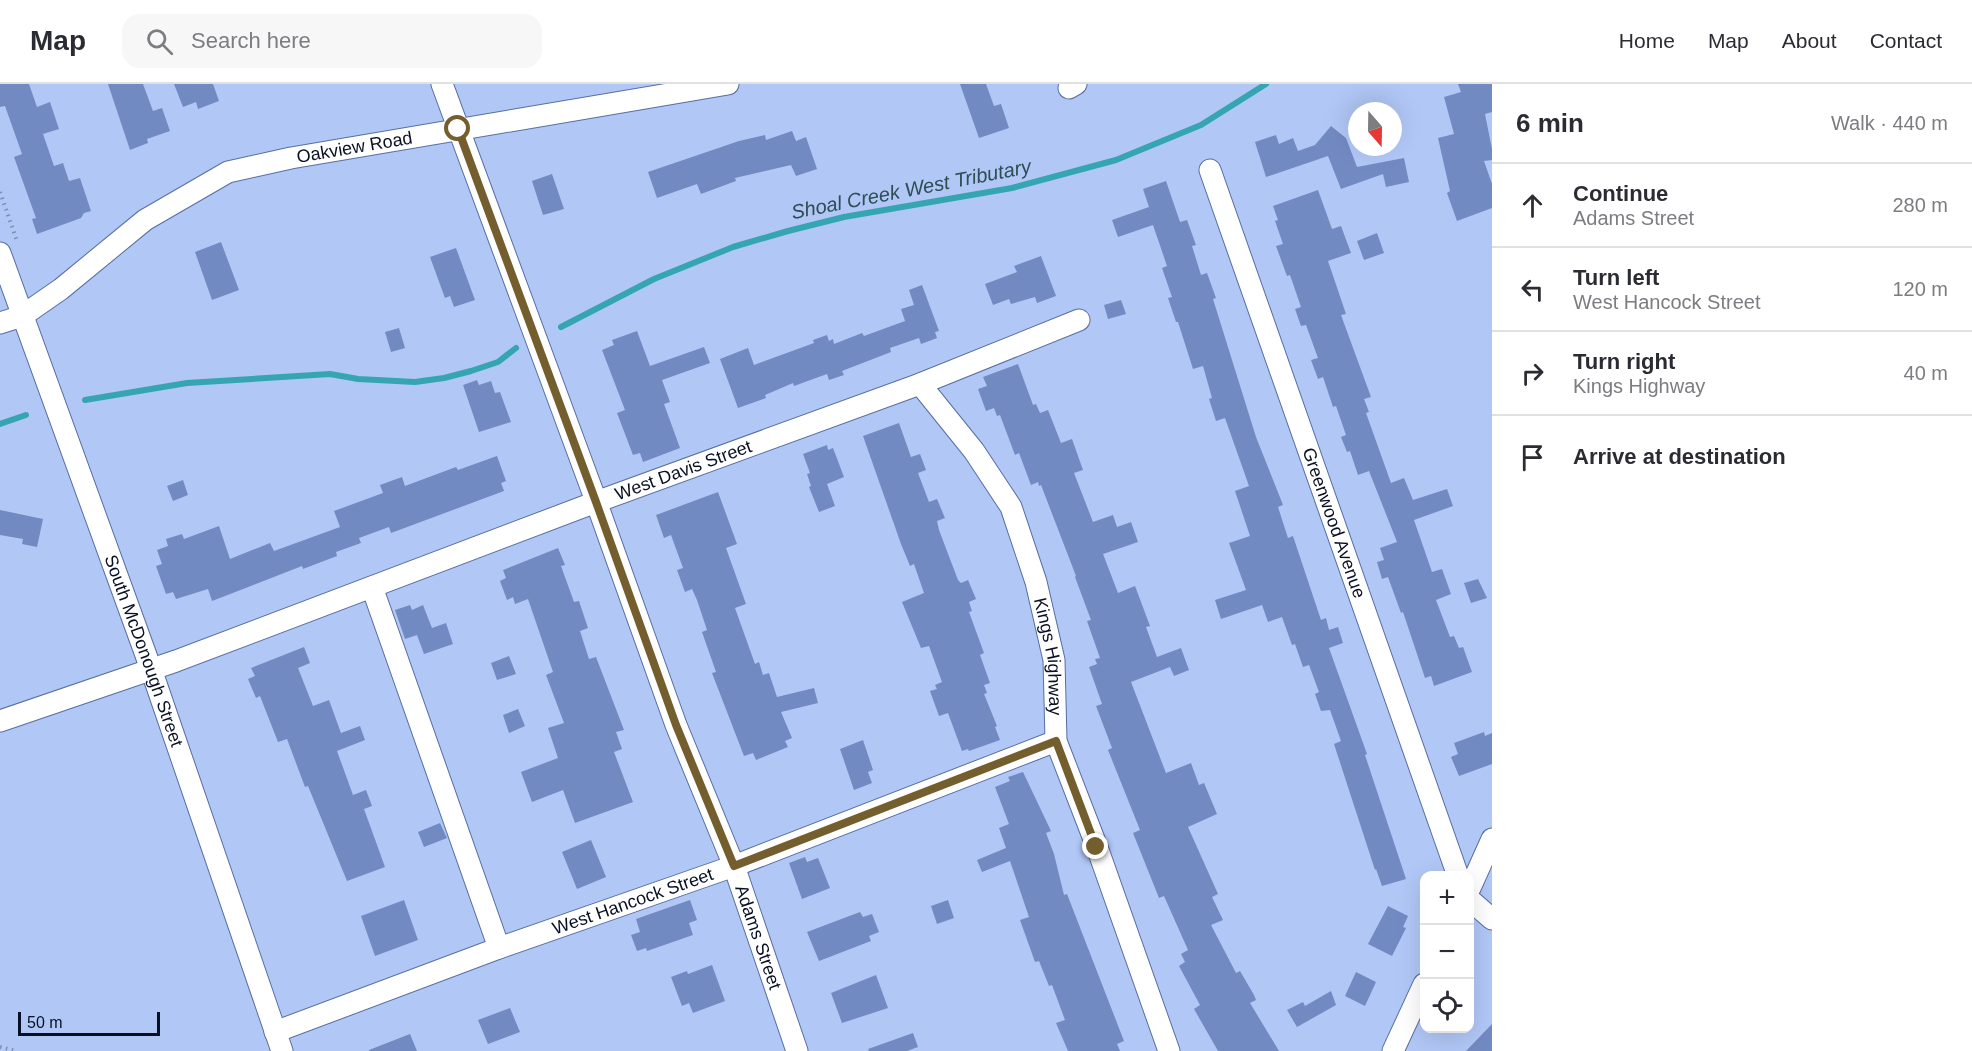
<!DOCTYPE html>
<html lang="en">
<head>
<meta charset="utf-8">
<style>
	:root { --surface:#fff; --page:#f7f7f7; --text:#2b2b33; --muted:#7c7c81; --line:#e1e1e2 }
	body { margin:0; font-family:Helvetica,sans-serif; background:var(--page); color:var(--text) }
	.controls { position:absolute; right:18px; bottom:18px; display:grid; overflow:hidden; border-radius:12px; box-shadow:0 6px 24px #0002 }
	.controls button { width:54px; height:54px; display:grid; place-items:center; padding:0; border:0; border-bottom:2px solid var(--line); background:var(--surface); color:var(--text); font:30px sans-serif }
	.compass { position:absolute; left:1348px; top:18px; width:54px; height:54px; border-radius:50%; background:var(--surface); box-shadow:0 6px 24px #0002; rotate:160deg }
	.scale { position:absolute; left:18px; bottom:15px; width:142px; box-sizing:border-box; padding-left:6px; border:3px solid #081024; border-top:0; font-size:16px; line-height:21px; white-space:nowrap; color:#081024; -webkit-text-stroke:4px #b1c7f6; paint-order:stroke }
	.stop { position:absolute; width:18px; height:18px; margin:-14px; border:4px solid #745e2e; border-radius:50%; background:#fff }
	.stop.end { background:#745e2e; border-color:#fff; box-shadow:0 2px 6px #0008 }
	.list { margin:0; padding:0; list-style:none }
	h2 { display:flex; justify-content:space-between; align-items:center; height:78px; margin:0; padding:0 24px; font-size:26px }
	h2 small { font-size:20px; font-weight:400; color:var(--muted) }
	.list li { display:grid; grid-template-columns:39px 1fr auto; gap:18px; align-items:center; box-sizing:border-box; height:84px; padding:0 24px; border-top:2px solid var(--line) }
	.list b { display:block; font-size:22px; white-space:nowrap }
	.list p { margin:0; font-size:20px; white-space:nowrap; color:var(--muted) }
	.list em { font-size:20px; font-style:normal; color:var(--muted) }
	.icon { flex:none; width:33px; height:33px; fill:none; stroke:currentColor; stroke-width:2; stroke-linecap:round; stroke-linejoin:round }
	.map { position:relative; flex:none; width:1492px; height:967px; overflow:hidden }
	header { display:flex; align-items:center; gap:36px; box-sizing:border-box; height:84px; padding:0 30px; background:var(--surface); border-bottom:2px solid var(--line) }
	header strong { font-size:28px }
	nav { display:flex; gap:33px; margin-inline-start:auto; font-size:21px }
	.search { width:420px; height:54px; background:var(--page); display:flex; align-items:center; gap:15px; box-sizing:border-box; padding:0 21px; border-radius:18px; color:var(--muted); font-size:22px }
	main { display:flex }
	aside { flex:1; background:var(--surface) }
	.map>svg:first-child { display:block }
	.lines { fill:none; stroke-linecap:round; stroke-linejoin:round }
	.stream { stroke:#34a5b1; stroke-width:6 }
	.building { fill:#728ac2 }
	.minor-casing { stroke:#576ea3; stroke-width:23 }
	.path { stroke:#7e8fb6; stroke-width:4; stroke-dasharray:1.5 4.5; stroke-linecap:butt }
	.minor { stroke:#fff; stroke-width:21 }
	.route { stroke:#745e2e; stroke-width:8 }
	.labels { text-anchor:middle; stroke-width:4.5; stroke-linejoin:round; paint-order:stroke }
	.street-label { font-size:18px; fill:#081024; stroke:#b1c7f6 }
	.water-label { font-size:20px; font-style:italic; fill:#2c4d51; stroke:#b1c7f6 }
</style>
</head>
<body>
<header>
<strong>Map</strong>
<div class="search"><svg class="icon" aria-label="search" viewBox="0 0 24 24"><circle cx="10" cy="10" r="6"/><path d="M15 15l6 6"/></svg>Search here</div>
<nav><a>Home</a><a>Map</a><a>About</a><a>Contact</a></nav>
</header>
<main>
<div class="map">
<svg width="1492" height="967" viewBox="0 0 1492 967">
	<rect width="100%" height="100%" fill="#b1c7f6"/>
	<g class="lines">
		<path class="stream" d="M561,243L654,195L733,163L788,147L844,133L1012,104L1116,76L1201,41L1266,0
			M85,316L187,299L330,290L358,295L415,298L444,294L471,287L498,278L516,264
			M0,340L26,331"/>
	</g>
	<path class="building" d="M0,0H29L37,23L50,18L59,45L43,50L54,82L63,79L69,97L80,94L91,127L84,129L81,134L37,150L32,135L36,134L14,73L22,70L5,22L0,23Z
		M108,0H143L153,27L162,24L170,47L147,55L148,59L130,66Z
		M174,0H213L219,17L198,25L196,18L183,23Z
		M960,0H986L994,22L1001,20L1009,44L979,54Z
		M1458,0H1492V28L1485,30L1492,65V76L1484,77L1492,100V124L1457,137L1447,109L1450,107L1438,54L1454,50L1444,13L1461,8Z
		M1331,42L1346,54L1357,83L1404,74L1409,98L1386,103L1383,90L1341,105L1328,72L1266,93L1255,58L1276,51L1279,60L1293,54L1298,67L1315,61Z
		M792,47L796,57L806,53L817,85L796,92L791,81L735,94L736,97L701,110L697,100L657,114L648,88L739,57L765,51L766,56Z
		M552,90L564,125L543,131L532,97Z
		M1166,97L1180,138L1187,136L1196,161L1192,162L1201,191L1207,189L1216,214L1213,215L1256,353L1283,421L1278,423L1288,454L1293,452L1321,536L1326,534L1329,546L1338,543L1343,559L1329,564L1367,670L1365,671L1406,795L1382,802L1376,785L1375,786L1334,660L1341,657L1330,626L1321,627L1315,610L1319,608L1309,581L1303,583L1295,560L1292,561L1282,533L1268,538L1262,521L1221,535L1215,516L1246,506L1229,459L1250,452L1235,407L1249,402L1225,334L1216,337L1209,315L1212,314L1203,282L1193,285L1178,238H1176L1168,214L1172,213L1162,184L1167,182L1153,141L1118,153L1112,136L1149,123L1143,105Z
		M1318,106L1332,145L1341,142L1351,169L1328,177L1346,230L1341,231L1371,313L1364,315L1369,328L1366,329L1391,399L1404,394L1413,416L1447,405L1453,422L1414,436L1432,488L1442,485L1451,510L1436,516L1450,553L1454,552L1459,564L1463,563L1472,588L1434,602L1431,592L1425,594L1403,528L1401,529L1388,493L1382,495L1377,478L1384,476L1380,464L1397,458L1369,387L1358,391L1350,367L1347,368L1341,353L1346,351L1336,322L1333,323L1323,293L1318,295L1311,276L1318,274L1306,241L1301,242L1295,225L1301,223L1290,191L1287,192L1276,162L1283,160L1275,137L1278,136L1273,122Z
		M1377,149L1384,169L1364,176L1357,157Z
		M221,158L239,206L212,216L195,168Z
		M456,164L475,216L454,223L450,212L445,214L430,173Z
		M1041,172L1056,212L1037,219L1035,213L1011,220L1009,215L993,221L985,200L1017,188L1014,182Z
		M922,201L939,247L935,248L937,254L921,260L919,254L890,264L891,268L842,287L844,291L829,296L827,290L794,302L793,299L765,311L766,314L738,324L720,275L748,264L754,281L814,259L813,256L827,251L829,257L833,255L834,260L862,249L864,252L905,237L901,225L914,221L909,206Z
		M1121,216L1126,230L1108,235L1104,221Z
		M399,244L405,264L391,268L385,248Z
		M637,247L650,282L704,263L710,279L662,296L670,318L664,320L680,364L643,378L640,369L633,371L617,329L625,326L602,266L614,261L612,256Z
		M1018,280L1033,321L1036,320L1040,329L1048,326L1061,359L1072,355L1083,386L1074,389L1093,438L1113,431L1117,443L1131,438L1138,458L1103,470L1118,509L1135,502L1150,542L1146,543L1157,573L1181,564L1189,586L1174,592L1170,583L1131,598L1166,689L1191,679L1199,701L1204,699L1217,730L1188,743L1218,810L1212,813L1223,836L1211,841L1236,889L1240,887L1254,911L1256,916L1250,919L1279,967H1218L1194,925L1200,921L1179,882L1185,878L1181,870L1188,866L1164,812L1159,814L1133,749L1140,746L1108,666L1112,664L1096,622L1102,620L1089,583L1097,580L1095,575L1100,574L1087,537L1091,536L1075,493L1076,492L1041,401L1039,402L1038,398L1031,401L1019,369L1015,371L1000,331L997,332L994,324L986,327L978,305L987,302L983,293Z
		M477,296L479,301L491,297L495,309L500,308L511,338L479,348L463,301Z
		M899,339L911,373L920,370L926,386L918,389L929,418L937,415L945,434L937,437L939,446L958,496L961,499L968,496L976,515L969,518L972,527L969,528L984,569L980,571L990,599L984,601L987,609L984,610L997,642L995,643L1000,656L969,667L968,665L962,667L948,629L939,632L930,607L937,605L935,601L942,598L929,562L921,564L902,518L924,509L914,480L910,482L901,460L863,352Z
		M827,361L828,366L833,364L844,393L827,400L835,422L819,428L809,403L811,402L807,390L810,389L803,370Z
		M497,372L506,397L501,399L504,407L391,449L389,443L359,454L361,459L336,468L337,472L303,485L302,482L212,517L208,505L176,515L173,508L166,510L156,482L162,480L157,466L168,462L166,455L182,450L184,455L219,442L230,475L270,459L274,467L340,443L334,427L383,409L380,401L402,393L405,402L456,383L458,386Z
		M183,396L188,411L173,417L167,402Z
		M718,408L737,460L726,464L746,520L735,524L755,580L759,578L763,591L769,589L777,613L814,604L818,619L781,628L792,654L785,657L788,663L756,676L753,669L744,672L712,589L716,588L702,548L707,546L697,516L692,505L685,508L677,486L683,484L671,451L664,454L656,431Z
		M0,426L43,435L37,463L22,460L23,455L0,451Z
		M558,464L565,481L561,482L574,518L579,517L588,544L580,547L589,575L596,573L624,646L616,648L622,665L614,668L633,718L575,739L563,706L532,718L521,688L558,674L548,644L564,639L546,591L553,588L528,515L515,520L513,513L507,516L500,497L506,494L503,486Z
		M1478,495L1487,514L1471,519L1464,499Z
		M410,521L412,526L423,521L432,544L446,539L453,560L424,570L417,551L405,555L395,526Z
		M304,563L310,579L298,584L313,622L329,616L341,649L360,642L365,656L337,667L353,711L366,706L372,722L364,725L385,783L347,797L308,702L305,703L287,655L278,658L260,612L256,614L248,595L255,592L251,584Z
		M509,572L516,590L497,596L491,579Z
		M518,625L525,642L509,649L503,631Z
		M1484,648L1485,652L1492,649V680L1459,692L1451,673L1458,670L1454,659Z
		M863,656L873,686L868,688L872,699L854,706L840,665Z
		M1023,688L1051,747L1046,749L1054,770L1064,811L1067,810L1124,957L1117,960L1120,967H1068L1056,939L1065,936L1052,901L1049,902L1039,877L1035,878L1020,836L1029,833L1010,777L982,788L977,776L1006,764L999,744L1009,740L995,703L1010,697L1008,693Z
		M440,739L447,754L424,763L418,748Z
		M591,756L606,793L577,805L562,768Z
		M805,773L807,778L818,774L830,804L802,815L789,779Z
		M404,816L418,856L375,872L361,832Z
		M690,816L697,836L689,839L693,851L647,867L646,864L637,867L631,851L640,848L636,835Z
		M948,816L954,834L937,840L931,822Z
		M1388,822L1408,832L1403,843L1406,844L1392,872L1368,860Z
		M860,828L863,833L872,830L879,848L869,852L871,857L819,877L807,848Z
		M712,881L725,917L693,929L689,919L682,922L671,893L687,887L688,890Z
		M1356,888L1376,898L1365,922L1345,912Z
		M876,891L888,924L842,939L831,909Z
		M1331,907L1336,921L1297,943L1287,926L1303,918L1305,922Z
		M510,924L520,948L488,960L478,936Z
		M1492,940V967H1466Z
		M913,949L918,963L907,967H869L868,965Z
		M410,950L417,967H369V966Z"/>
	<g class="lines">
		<g class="minor-casing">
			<g id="minor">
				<path id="s1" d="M442,0L592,406L676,641L734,782L797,967"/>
				<path d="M1069,4L1076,0"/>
				<path id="s2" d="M1210,86L1458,792"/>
				<path id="s3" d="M0,169L151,585L282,967"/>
				<path id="s4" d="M0,239L22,232L61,205L145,136L228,88L291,74L728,0"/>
				<path id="s5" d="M920,300L974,367L1011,423L1036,498L1054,576L1056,657L1097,763L1169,967"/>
				<path d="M372,503L499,864"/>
				<path id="s6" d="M0,637L176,577L596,418L920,300L1079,236"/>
				<path d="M1470,804L1492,755"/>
				<path d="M1470,816L1492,835"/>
				<path id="s7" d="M275,948L499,864L734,782L1056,657"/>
				<path d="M1393,967L1424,900"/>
			</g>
		</g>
		<path class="path" d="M0,108L17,157
			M0,963L17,967"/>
		<use href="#minor" class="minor"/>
	</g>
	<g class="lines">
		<path class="route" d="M458,45L596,418L676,641L734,782L1056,657L1096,763"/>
	</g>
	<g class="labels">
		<g class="street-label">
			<text dy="6" stroke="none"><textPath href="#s4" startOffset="404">Oakview Road</textPath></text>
			<text dy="6" stroke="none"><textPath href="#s6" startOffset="728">West Davis Street</textPath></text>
			<text dy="6" stroke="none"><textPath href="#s2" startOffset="374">Greenwood Avenue</textPath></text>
			<text dy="6" stroke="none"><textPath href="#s3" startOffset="423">South McDonough Street</textPath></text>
			<text dy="6" stroke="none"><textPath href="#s5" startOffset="308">Kings Highway</textPath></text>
			<text dy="6" stroke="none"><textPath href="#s7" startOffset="381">West Hancock Street</textPath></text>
			<text dy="6" stroke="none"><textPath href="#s1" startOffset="910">Adams Street</textPath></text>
		</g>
		<g class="water-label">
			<text transform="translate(911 105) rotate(-11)" y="7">Shoal Creek West Tributary</text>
		</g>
	</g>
</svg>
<div class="controls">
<button>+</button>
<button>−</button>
<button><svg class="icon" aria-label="locate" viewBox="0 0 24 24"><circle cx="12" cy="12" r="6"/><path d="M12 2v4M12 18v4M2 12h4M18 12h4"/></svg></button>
</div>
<svg class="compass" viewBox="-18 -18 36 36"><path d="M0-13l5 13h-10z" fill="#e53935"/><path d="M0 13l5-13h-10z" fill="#7c7c81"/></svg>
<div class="scale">50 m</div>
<div class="stop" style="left:458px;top:45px"></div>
<div class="stop end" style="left:1096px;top:763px"></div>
</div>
<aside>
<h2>6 min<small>Walk · 440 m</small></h2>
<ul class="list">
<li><svg class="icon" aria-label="ahead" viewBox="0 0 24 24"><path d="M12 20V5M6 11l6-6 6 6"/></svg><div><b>Continue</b><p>Adams Street</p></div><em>280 m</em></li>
<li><svg class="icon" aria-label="left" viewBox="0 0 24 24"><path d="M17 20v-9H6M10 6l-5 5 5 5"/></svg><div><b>Turn left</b><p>West Hancock Street</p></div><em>120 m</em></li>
<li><svg class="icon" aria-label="right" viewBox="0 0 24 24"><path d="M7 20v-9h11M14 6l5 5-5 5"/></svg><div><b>Turn right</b><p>Kings Highway</p></div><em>40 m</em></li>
<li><svg class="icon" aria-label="arrive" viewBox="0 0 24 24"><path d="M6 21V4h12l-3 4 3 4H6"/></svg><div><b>Arrive at destination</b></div></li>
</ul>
</aside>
</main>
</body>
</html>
